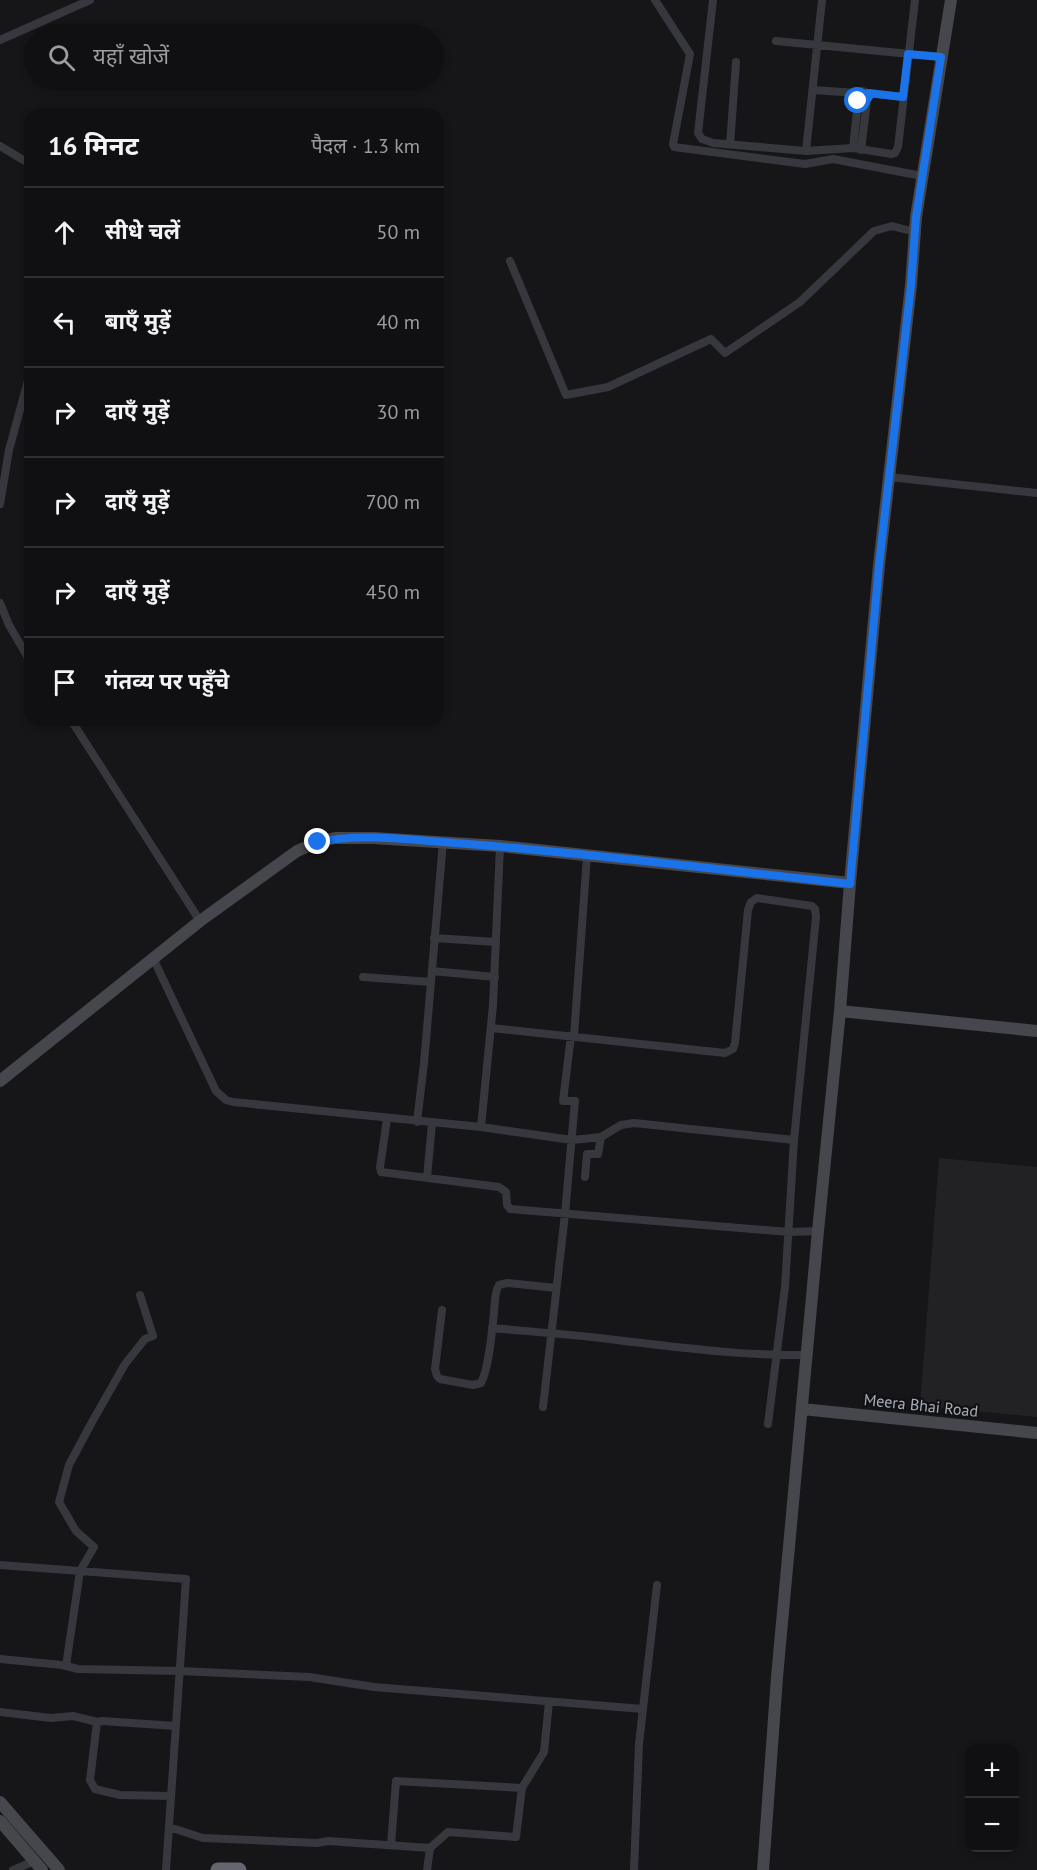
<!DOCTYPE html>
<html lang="hi">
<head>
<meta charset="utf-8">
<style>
	:root { --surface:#101012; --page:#1e1e20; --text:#f1f3f6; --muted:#9c9d9f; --line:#303032 }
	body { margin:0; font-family:"PT Sans","Noto Sans Devanagari",sans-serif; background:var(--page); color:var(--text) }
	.controls { position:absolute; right:18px; bottom:18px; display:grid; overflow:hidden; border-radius:12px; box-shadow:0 3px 9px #0003 }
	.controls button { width:54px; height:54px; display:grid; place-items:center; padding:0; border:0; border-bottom:2px solid var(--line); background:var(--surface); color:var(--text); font:30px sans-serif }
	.stop { position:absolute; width:18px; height:18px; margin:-14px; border:4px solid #1a73e8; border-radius:50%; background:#fff }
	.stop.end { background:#1a73e8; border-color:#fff; box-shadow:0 2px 6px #0008 }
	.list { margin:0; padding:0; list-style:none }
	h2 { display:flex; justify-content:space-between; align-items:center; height:78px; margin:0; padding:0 24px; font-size:26px }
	h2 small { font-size:20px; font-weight:400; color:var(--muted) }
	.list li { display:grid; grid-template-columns:39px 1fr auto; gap:18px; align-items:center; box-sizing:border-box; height:90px; padding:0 24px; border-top:2px solid var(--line) }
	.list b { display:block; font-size:22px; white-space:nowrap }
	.list em { font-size:20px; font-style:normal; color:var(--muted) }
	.icon { flex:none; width:33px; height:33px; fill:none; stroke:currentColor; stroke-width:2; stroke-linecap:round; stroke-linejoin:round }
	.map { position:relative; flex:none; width:1037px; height:1870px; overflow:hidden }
	.search { position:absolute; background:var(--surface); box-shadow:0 3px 9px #0003; left:24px; top:24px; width:420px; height:66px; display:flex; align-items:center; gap:15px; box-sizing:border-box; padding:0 21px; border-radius:33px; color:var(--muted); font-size:22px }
	.panel { position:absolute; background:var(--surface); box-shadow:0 3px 9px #0003; left:24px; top:108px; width:420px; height:618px; border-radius:18px }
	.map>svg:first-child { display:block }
	.built { fill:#222225 }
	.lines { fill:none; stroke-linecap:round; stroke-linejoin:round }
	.street { stroke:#37383d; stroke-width:8 }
	.secondary { stroke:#45474d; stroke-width:12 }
	.highway { stroke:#63666e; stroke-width:15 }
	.route { stroke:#1a73e8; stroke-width:8 }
	.labels { text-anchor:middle; stroke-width:4.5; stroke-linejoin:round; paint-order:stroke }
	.street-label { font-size:16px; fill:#a8adb8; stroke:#111113 }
</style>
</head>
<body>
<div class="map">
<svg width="1037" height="1870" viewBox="0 0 1037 1870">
	<rect width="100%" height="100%" fill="#161618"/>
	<path class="built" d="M939,1158L1037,1167V1417L920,1406Z"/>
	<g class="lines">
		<path class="street" d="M655,0L690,54L673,144L674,147L805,164L833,159L922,176
			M713,0L699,124L698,133L702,139L713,143L806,151L853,148L892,154L895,153L898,147L915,0
			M0,40L90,0
			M776,41L941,57
			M813,90L857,93
			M856 97a6 6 0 1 1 12 0a6 6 0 1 1-12 0Z
			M868,93L903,97
			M730,145L736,62
			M0,146L30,164
			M853,148L858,101
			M861,150L867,101
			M806,151L822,0
			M510,261L566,395L608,387L711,339L725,353L800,302L874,231L892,226L915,232
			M889,477L1037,493
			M0,504L9,450L30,373
			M0,603L9,625L30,661
			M71,720L200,921
			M434,938L496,942
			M153,958L216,1091L226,1100L233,1102L481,1127L572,1140L601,1137L621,1125L634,1123L794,1140
			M432,971L495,977
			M363,977L431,982
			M491,1028L725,1053L733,1049L735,1043L748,910L751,902L757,898L812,906L815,909L816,917L794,1140L785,1287L768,1424
			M574,1036L587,856
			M387,1119L380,1167L381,1172L499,1187L506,1192L507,1205L510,1209L789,1232L818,1231
			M417,1122L424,1063L443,842
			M481,1127L493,1005L500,846
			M585,1177L587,1154H598L601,1137
			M427,1178L432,1123
			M442,1310L435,1369L437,1376L440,1379L473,1385L481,1383C489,1368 492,1331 494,1313C495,1303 494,1293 499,1285L507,1283L556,1288
			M492,1328C536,1332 580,1335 624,1341C685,1348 745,1356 806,1355
			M543,1407L565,1214L575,1101H563L571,1036
			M0,1565L186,1579L166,1870
			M0,1659L62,1665L78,1669L180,1671L309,1677L374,1687L643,1709
			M66,1666L80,1571L94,1547L76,1531L59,1502L69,1465L92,1422L125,1364L145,1339L153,1336L140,1295
			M0,1712L51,1718L73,1716L97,1722L102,1721L176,1726
			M97,1722L90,1780L95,1789L120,1795L171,1796
			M522,1788L544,1752L549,1702
			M169,1827L203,1838L317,1843L328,1841L430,1848L427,1870
			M391,1845L396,1781L522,1788L516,1837L448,1832L430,1848
			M13,1870L35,1861
			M634,1870L639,1744L657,1585"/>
		<path class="secondary" d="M840,1011L1037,1031
			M0,1081L200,921L297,851L318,842L335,838H373L500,846L850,883
			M802,1409L1037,1433
			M0,1802L59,1870
			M0,1821L42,1870
			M763,1870L777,1677L818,1231L840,1011L850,883L879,565L911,285L916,217L951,0"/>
		<path class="highway" d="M218,1870H239"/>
	</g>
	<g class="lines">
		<path class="route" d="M318,842C363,832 422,841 468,844C596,854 723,870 850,884L879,565L911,285L916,217L941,57L908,54L903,97L868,93L869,97L865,102L858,101"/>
	</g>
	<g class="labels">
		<g class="street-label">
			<text transform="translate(921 1405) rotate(6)" y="6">Meera Bhai Road</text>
		</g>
	</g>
</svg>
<div class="controls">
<button>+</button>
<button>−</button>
</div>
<div class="stop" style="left:858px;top:101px"></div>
<div class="stop end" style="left:318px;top:842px"></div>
<div class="search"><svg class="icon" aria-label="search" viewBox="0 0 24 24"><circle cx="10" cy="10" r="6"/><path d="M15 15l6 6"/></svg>यहाँ खोजें</div>
<section class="panel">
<h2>16 मिनट<small>पैदल · 1.3 km</small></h2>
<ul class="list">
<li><svg class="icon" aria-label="ahead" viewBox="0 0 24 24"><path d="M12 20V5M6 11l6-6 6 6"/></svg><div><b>सीधे चलें</b></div><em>50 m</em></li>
<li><svg class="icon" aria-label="left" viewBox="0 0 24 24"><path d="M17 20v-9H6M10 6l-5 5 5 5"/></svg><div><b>बाएँ मुड़ें</b></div><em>40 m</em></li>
<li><svg class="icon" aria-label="right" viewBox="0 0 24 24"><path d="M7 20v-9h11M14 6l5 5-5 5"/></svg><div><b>दाएँ मुड़ें</b></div><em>30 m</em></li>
<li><svg class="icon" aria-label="right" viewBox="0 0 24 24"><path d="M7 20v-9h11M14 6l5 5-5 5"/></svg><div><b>दाएँ मुड़ें</b></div><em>700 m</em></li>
<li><svg class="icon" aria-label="right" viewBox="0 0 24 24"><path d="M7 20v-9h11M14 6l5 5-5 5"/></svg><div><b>दाएँ मुड़ें</b></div><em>450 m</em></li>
<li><svg class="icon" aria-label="arrive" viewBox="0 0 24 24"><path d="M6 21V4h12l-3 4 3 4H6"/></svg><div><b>गंतव्य पर पहुँचे</b></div></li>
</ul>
</section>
</div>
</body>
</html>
